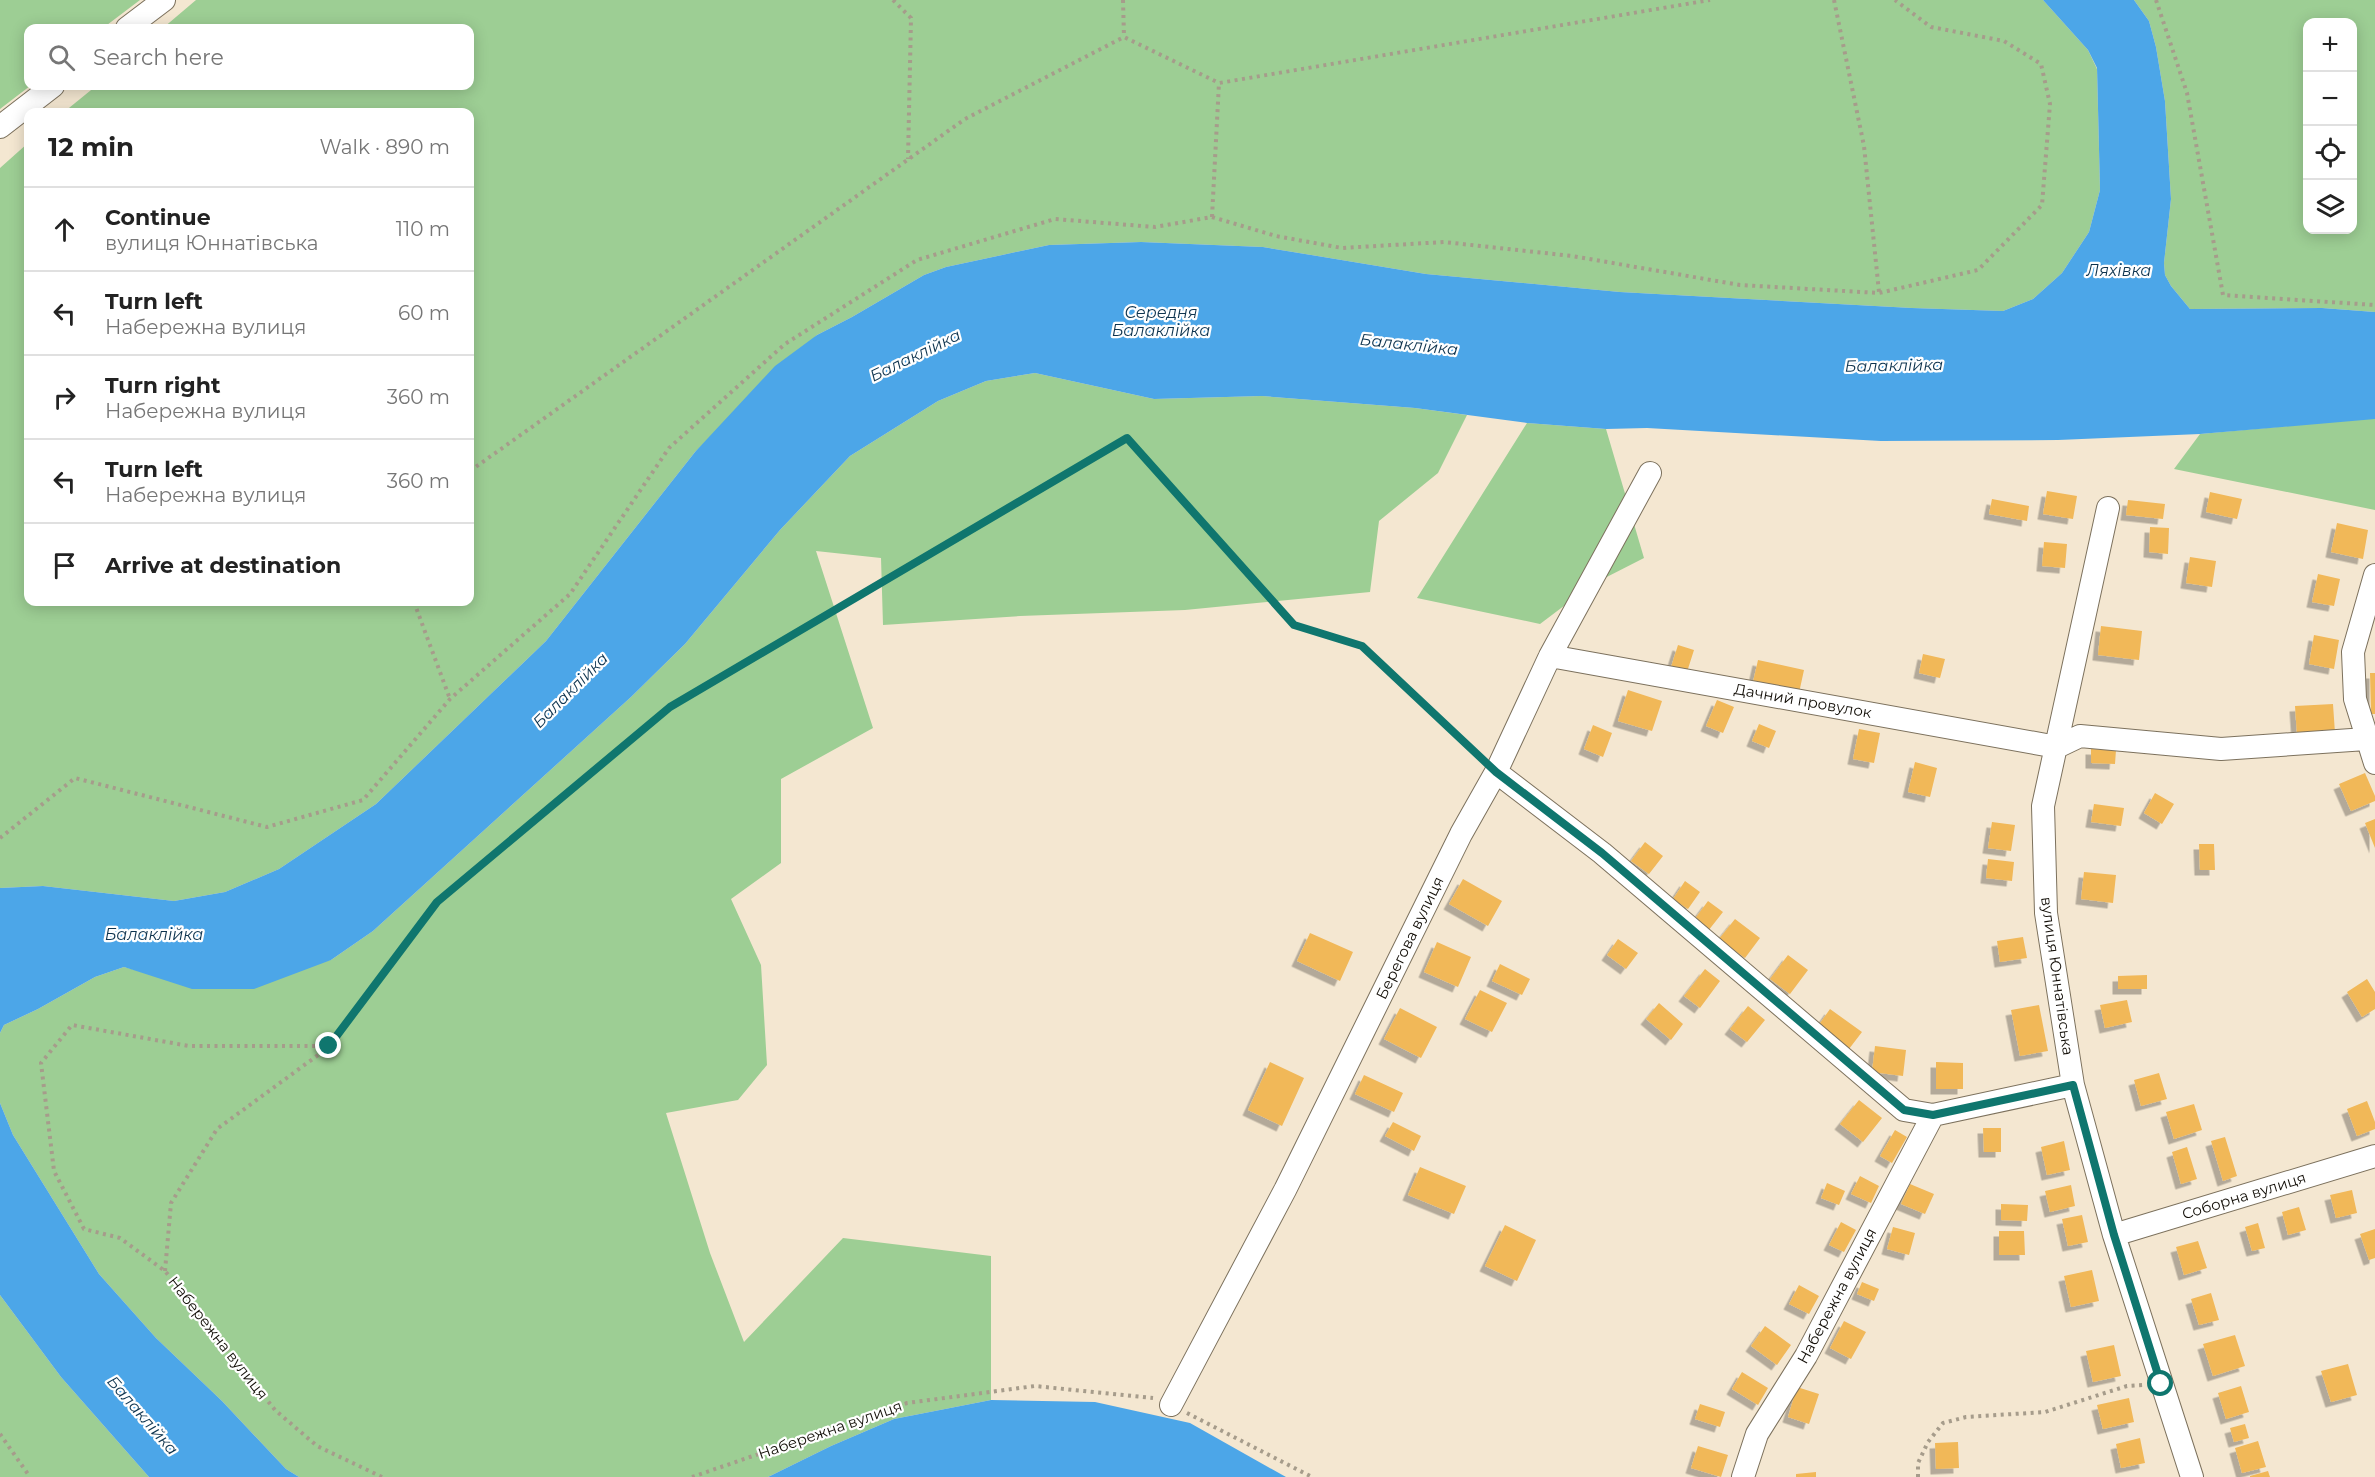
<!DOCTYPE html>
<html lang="en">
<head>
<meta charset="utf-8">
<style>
	:root { --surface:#fff; --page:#f2f2f2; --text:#222; --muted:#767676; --line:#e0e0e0 }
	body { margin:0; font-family:Montserrat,sans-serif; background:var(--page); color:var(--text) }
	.controls { position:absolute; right:18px; top:18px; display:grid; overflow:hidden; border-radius:12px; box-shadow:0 3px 15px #0003 }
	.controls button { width:54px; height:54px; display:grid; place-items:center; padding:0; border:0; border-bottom:2px solid var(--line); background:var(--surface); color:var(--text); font:30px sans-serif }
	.stop { position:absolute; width:18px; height:18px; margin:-14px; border:4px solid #0f766e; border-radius:50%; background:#fff }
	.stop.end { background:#0f766e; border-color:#fff; box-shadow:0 2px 6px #0008 }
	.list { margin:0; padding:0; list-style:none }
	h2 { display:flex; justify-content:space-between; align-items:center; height:78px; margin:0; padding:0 24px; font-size:26px }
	h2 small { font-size:20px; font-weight:400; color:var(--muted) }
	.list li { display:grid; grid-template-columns:39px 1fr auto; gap:18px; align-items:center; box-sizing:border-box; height:84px; padding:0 24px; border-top:2px solid var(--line) }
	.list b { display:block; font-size:22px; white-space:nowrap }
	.list p { margin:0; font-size:20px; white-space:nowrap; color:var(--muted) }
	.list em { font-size:20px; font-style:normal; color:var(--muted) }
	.icon { flex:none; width:33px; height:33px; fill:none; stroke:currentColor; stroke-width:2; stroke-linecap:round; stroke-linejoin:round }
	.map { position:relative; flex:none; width:2375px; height:1477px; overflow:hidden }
	.search { position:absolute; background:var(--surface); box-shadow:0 3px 15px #0003; left:24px; top:24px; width:450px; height:66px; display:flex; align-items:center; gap:15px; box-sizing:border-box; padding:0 21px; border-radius:12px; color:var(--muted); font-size:22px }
	.panel { position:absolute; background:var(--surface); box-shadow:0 3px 15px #0003; left:24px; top:108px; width:450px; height:498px; border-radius:12px }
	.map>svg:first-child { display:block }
	.green { fill:#9dce94; fill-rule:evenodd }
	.water { fill:#4ca6e8 }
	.building { fill:#f1b859; filter:url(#shadow) }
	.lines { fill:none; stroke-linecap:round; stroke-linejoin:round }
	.minor-casing { stroke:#7c715d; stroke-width:24 }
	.path { stroke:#a69c8b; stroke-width:4; stroke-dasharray:3 4.5; stroke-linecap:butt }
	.minor { stroke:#fff; stroke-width:22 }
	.route { stroke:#0f766e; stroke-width:8 }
	.labels { text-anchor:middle; stroke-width:4.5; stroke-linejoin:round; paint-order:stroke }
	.street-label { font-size:15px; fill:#120e07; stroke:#fff }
	.water-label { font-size:16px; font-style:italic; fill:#0d334e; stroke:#fff }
</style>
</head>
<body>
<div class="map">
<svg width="2375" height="1477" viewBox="0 0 2375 1477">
	<defs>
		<filter id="shadow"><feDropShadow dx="-5.5" dy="5.5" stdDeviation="0" flood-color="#0004"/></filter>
	</defs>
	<rect width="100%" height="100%" fill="#f4e7d1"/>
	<path class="green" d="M0,0H140L103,28H28V86H30L0,109Z
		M196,0H2043L2088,50L2097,69L2100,190L2089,232L2062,273L2033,299L2003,311L1912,308L1620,292L1426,274L1263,247L1141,242L1049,245L946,267L924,275L852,317L817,335L695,452L546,641L376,804L279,869L225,892L174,901L43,886L0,888V168L28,143V602H470V112H64L96,86H470V28H163Z
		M2134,0H2375V312L2322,308L2190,309L2171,286L2165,275L2164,263L2171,199L2165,101L2156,47L2149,21ZM2308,22H2352V230H2308Z
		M1035,373L1154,399L1262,396L1415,408L1467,415L1438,473L1379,521L1370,592L1185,610L1020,616L883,625L881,558L816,551L873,728L781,779V863L731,899L761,965L767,1065L738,1100L666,1113L710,1253L744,1342L843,1238L991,1256V1400L894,1419L831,1446L768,1477H299L286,1469L222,1401L156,1338L99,1274L13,1135L0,1103V1033L4,1025L38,1009L95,977L124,967L143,972L331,960L373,931L631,697L685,644L780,530L850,456L938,401L986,381Z
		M2363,419H2375V510L2174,469L2200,434Z
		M1527,423L1606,429L1644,558L1593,584L1540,624L1417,598Z
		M0,1295L61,1377L149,1477H0Z"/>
	<path class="water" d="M2043,0H2134L2149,21L2156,47L2165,101L2171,199L2164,263L2165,275L2171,286L2190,309L2322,308L2375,312V419L2200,434L2058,440L1881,441L1647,428L1606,429L1527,423L1415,408L1262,396L1154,399L1035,373L986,381L938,401L850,456L780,530L685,644L631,697L373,931L331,960L254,989H192L124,967L95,977L38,1009L4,1025L0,1033V888L43,886L174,901L225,892L279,869L376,804L546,641L695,452L775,366L817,335L852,317L924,275L946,267L1049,245L1141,242L1263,247L1426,274L1620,292L1912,308L2003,311L2033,299L2062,273L2089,232L2100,190L2097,68L2088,50Z
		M0,1103L13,1135L99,1274L156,1338L222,1401L286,1469L299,1477H149L61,1377L0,1295Z
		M991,1400L1095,1402L1190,1423L1286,1477H768L831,1446L894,1419Z"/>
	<path class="building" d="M2047,491L2077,496L2073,519L2043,514Z
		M2210,492L2242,499L2237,519L2206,512Z
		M1992,499L2029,506L2027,521L1989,514Z
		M2128,500L2165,504L2163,519L2126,515Z
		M2337,523L2368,530L2363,559L2331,552Z
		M2150,527L2169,528L2168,554L2149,552Z
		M2044,542L2067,544L2065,568L2042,566Z
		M2190,557L2216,561L2212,587L2186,583Z
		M2318,574L2340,579L2334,606L2312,602Z
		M2101,626L2142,631L2139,660L2098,655Z
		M2314,635L2339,640L2334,669L2309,664Z
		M1678,645L1694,650L1687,672L1671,667Z
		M1923,654L1945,659L1940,678L1919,673Z
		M1758,660L1804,670L1799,693L1753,682Z
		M2370,673H2375V714H2371Z
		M1628,690L1662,701L1652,731L1618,721Z
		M1717,700L1734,707L1723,733L1706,726Z
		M2333,704L2335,733L2297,735L2295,706Z
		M1759,724L1776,731L1769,748L1752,741Z
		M1593,725L1612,733L1603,757L1584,749Z
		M1859,729L1880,733L1874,763L1853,759Z
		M2091,749L2116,750L2115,764L2091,763Z
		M1915,762L1937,768L1930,797L1908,792Z
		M2365,773L2375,796V801L2351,811L2339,784Z
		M2155,793L2174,804L2162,824L2144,813Z
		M2094,804L2124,808L2121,826L2091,822Z
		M2375,819V848L2365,823Z
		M1992,822L2015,825L2011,851L1988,848Z
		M1645,842L1663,856L1649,874L1631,861Z
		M2199,844H2214L2215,870H2200Z
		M1988,859L2014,862L2012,881L1986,878Z
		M2084,872L2116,875L2113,903L2081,899Z
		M1463,879L1502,901L1488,926L1449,904Z
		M1685,881L1700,892L1688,909L1673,899Z
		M1708,901L1723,912L1708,931L1694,920Z
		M1735,919L1760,938L1745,958L1719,939Z
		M1310,933L1353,952L1340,981L1297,961Z
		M2023,937L2027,958L2000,962L1997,941Z
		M1618,939L1638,953L1626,969L1607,955Z
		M1437,942L1471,957L1458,987L1424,972Z
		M1788,955L1808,970L1790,994L1770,979Z
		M1500,964L1530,979L1522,995L1492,981Z
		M1705,969L1720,981L1700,1008L1684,996Z
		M2147,975V989H2118V976Z
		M2367,979L2375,992V1009L2362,1017L2347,992Z
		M1480,990L1507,1003L1492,1032L1465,1019Z
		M2127,1000L2132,1022L2105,1028L2100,1005Z
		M1659,1003L1683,1024L1671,1040L1646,1019Z
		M2039,1005L2048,1051L2020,1056L2011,1010Z
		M1748,1006L1765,1020L1747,1042L1730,1029Z
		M1400,1008L1437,1027L1421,1058L1384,1039Z
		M1830,1009L1862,1032L1849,1049L1818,1026Z
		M1875,1046L1906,1050L1903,1076L1872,1072Z
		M1270,1062L1304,1078L1282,1126L1248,1110Z
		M1936,1062L1963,1063V1089H1936Z
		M2159,1073L2167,1099L2141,1106L2134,1080Z
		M1364,1075L1403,1093L1394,1112L1355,1094Z
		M1859,1100L1882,1118L1863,1142L1840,1124Z
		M2367,1101L2375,1122V1129L2357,1136L2347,1109Z
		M2194,1104L2202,1130L2174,1139L2166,1112Z
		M1393,1122L1421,1136L1414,1151L1385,1136Z
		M1983,1128H2001V1152H1984Z
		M1895,1130L1907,1137L1892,1163L1880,1156Z
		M2225,1137L2237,1176L2223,1181L2211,1141Z
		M2064,1141L2070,1170L2047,1175L2041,1147Z
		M2187,1147L2197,1179L2181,1184L2172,1152Z
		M1420,1167L1466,1186L1454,1214L1408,1195Z
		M1860,1176L1879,1186L1871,1203L1851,1194Z
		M1827,1183L1845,1191L1839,1205L1821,1198Z
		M1910,1184L1934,1194L1925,1214L1901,1204Z
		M2071,1185L2075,1206L2050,1212L2045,1191Z
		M2352,1190L2357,1213L2336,1218L2330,1195Z
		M2001,1204L2028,1205L2027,1221L2001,1220Z
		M2299,1207L2306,1230L2288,1235L2282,1212Z
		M2082,1215L2088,1242L2068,1246L2062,1219Z
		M1841,1222L1856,1230L1844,1252L1829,1245Z
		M2258,1223L2265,1248L2252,1251L2245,1227Z
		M1505,1225L1536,1240L1517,1281L1485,1266Z
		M1893,1227L1915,1233L1909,1255L1887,1249Z
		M2375,1229V1258L2369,1260L2360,1234Z
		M1999,1231H2024L2025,1255H1999Z
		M2198,1241L2207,1268L2184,1275L2176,1247Z
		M2092,1270L2099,1301L2071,1307L2064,1276Z
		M1862,1282L1879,1289L1874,1301L1857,1294Z
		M1799,1285L1819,1296L1809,1314L1789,1304Z
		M2211,1293L2219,1320L2199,1325L2191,1299Z
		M1844,1321L1866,1332L1851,1359L1830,1348Z
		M1765,1326L1791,1345L1777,1365L1751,1346Z
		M2235,1335L2245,1366L2213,1376L2203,1344Z
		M2114,1345L2121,1376L2093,1382L2086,1351Z
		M2348,1364L2357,1395L2331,1402L2321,1371Z
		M1742,1372L1768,1388L1758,1405L1732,1389Z
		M2241,1386L2249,1412L2226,1419L2218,1393Z
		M1797,1387L1819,1394L1809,1424L1788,1417Z
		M2129,1398L2134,1422L2103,1429L2097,1405Z
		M1700,1404L1725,1412L1720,1427L1695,1419Z
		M2245,1424L2249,1438L2234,1442L2230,1428Z
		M2140,1438L2145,1463L2121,1468L2116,1444Z
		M2258,1441L2266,1467L2242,1473L2235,1448Z
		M1958,1442L1959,1468L1936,1469L1935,1443Z
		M1698,1446L1728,1455L1721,1477L1691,1468Z
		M2268,1471L2270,1477H2250V1476Z
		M1816,1472V1477H1796V1474Z"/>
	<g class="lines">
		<g class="minor-casing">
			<path id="minor" d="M127,28L164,0
				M0,127L53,86
				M2108,508L2043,806L2046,913L2073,1085L2114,1235L2192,1477
				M2375,575L2353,652L2355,699L2375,763
				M1550,656L2057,747
				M2057,747L2080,736L2221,749L2366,739
				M1496,772L1602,853L1904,1110L1933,1115L2073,1085
				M2114,1235L2375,1156
				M1171,1405L1285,1190L1461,834L1496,772L1550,656L1650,473
				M1743,1477L1757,1434L1806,1356L1933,1115"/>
		</g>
		<path class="path" d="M893,0L911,18L908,159
			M1123,0L1124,37
			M1834,0L1864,146L1879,292
			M2156,0L2187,93L2223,295L2375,305
			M1212,217L1219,83L1710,0
			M470,471L965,119L1124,37L1219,83
			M414,602L450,699
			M0,838L75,778L267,827L363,800L450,699L570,594L669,448L785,344L917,260L1055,219L1155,227L1212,217L1276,236L1342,248L1444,242L1572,256L1740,285L1879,293L1978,270L2042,205L2050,104L2041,64L2004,41L1931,27L1895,0
			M165,1271L171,1203L217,1129L329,1047
			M1187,1413L1312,1477
			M0,1434L30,1477
			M382,1477L317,1446L275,1410L165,1271L120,1238L84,1229L54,1171L41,1063L72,1025L189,1046H329L437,902L670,707L1127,438L1294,625L1362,646L1482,758
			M692,1477L907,1403L1035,1386L1153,1398
			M1918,1477V1463L1928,1442L1943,1423L1966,1417L2045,1412L2127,1386L2143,1385"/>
		<use href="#minor" class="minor"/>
	</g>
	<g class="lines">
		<path class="route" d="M329,1046L437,902L670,707L1127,438L1294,625L1362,646L1496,772L1602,853L1904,1110L1933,1115L2073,1085L2114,1235L2161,1384"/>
	</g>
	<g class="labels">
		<g class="street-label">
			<text transform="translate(1803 701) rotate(10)" y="5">Дачний провулок</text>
			<text transform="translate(1410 938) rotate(-64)" y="5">Берегова вулиця</text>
			<text transform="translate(2057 976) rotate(82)" y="5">вулиця Юннатівська</text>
			<text transform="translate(2244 1196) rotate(-17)" y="5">Соборна вулиця</text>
			<text transform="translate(1837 1296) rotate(-62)" y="5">Набережна вулиця</text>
			<text transform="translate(218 1338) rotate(52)" y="5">Набережна вулиця</text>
			<text transform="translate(830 1430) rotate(-19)" y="5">Набережна вулиця</text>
		</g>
		<g class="water-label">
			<text x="2119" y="276">Ляхівка</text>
			<text x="1161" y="318">Середня<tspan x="1161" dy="18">Балаклійка</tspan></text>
			<text transform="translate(1409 344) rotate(6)" y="6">Балаклійка</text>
			<text transform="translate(915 355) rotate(-26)" y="6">Балаклійка</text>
			<text transform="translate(1894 365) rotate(-1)" y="6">Балаклійка</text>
			<text transform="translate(570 690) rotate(-45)" y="6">Балаклійка</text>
			<text x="154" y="940">Балаклійка</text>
			<text transform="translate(143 1415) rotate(49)" y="6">Балаклійка</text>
		</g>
	</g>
</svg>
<div class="controls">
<button>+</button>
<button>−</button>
<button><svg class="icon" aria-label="locate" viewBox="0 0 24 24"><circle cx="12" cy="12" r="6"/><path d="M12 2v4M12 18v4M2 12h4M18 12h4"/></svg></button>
<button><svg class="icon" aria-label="layers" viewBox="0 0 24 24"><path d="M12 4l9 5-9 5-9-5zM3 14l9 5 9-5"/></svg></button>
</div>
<div class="stop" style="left:2161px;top:1384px"></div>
<div class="stop end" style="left:329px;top:1046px"></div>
<div class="search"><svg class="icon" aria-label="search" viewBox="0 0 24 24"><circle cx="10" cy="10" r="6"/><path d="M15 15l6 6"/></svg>Search here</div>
<section class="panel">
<h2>12 min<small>Walk · 890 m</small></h2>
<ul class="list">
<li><svg class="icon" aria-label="ahead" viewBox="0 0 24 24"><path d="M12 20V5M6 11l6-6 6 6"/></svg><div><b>Continue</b><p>вулиця Юннатівська</p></div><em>110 m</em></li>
<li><svg class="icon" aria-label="left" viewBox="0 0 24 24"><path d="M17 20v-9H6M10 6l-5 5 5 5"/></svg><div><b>Turn left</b><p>Набережна вулиця</p></div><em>60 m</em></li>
<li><svg class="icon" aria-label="right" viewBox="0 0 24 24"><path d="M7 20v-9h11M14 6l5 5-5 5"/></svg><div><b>Turn right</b><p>Набережна вулиця</p></div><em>360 m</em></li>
<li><svg class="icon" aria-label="left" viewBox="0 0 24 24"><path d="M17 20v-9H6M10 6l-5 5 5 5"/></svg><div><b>Turn left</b><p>Набережна вулиця</p></div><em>360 m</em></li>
<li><svg class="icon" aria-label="arrive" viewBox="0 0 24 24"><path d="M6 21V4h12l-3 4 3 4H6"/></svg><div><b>Arrive at destination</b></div></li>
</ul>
</section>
</div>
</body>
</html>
